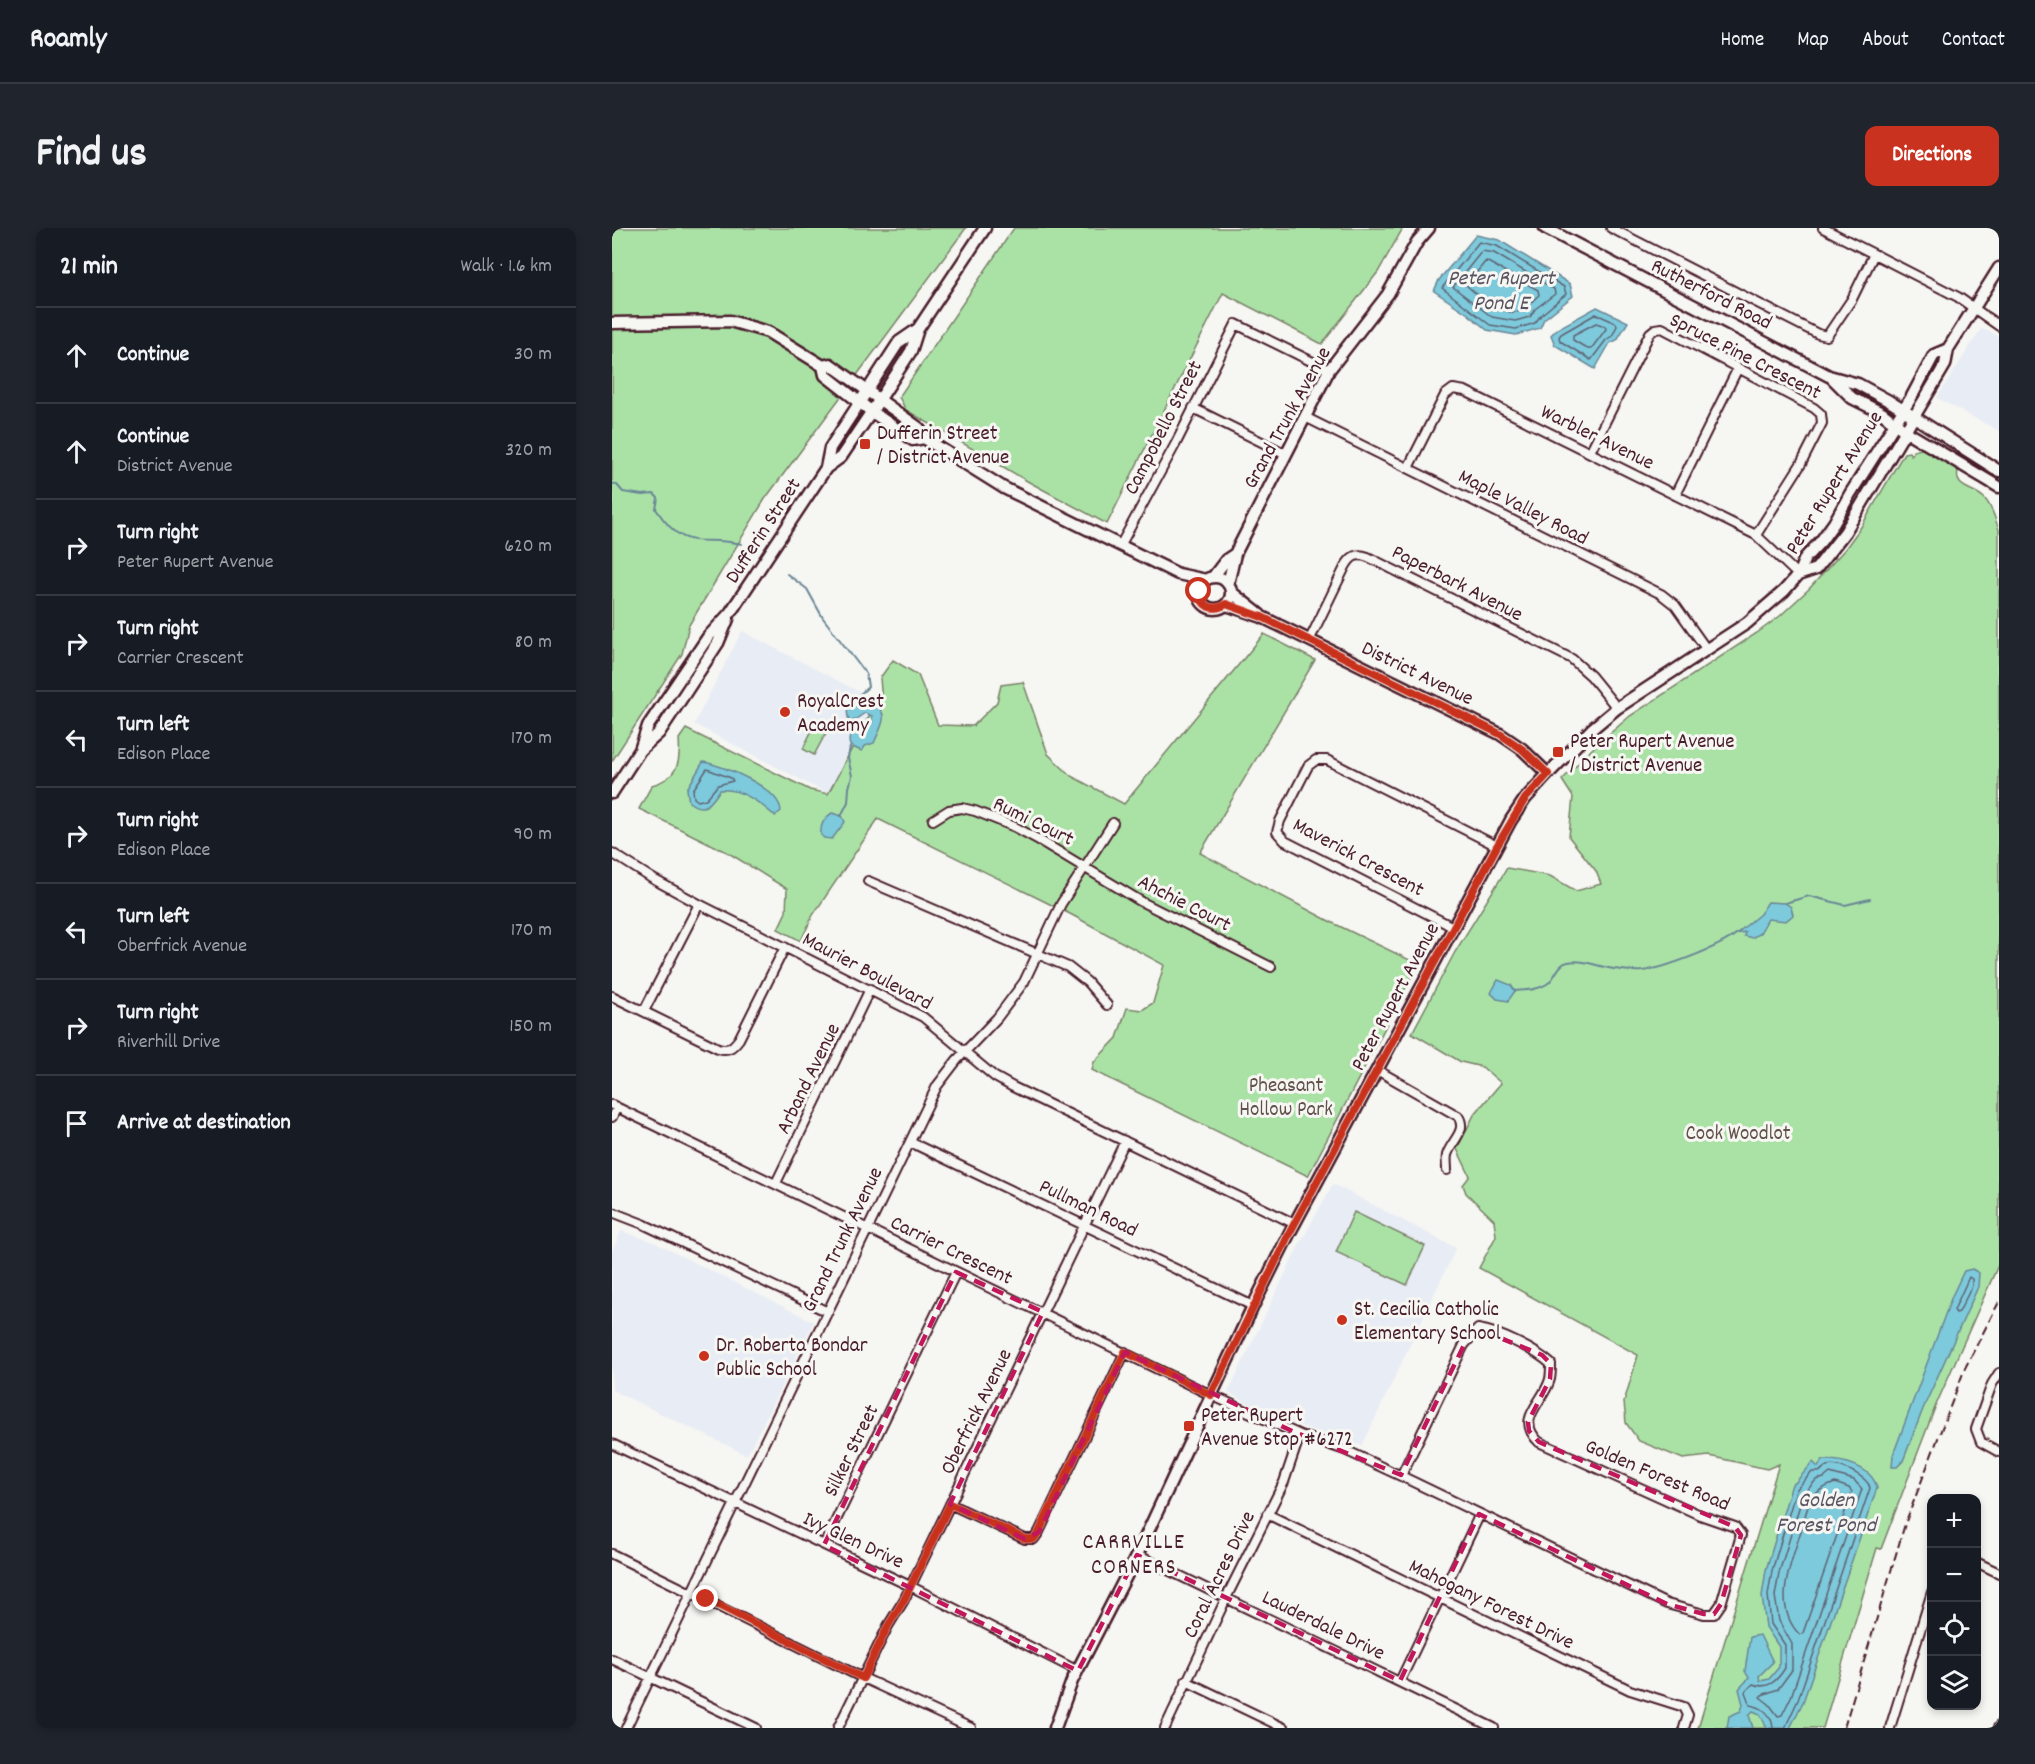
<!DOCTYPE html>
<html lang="en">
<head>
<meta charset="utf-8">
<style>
	:root { --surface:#171b24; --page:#20242c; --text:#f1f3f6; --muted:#9ea1a6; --line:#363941; --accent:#c8321e }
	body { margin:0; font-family:Dekko,sans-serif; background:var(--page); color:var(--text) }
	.controls { position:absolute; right:18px; bottom:18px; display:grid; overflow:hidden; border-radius:12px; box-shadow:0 3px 9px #0003 }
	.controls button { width:54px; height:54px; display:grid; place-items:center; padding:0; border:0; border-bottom:2px solid var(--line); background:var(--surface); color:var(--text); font:30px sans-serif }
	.stop { position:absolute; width:18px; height:18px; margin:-14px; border:4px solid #c8321e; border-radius:50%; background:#fff }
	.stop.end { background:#c8321e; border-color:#fff; box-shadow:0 2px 6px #0008 }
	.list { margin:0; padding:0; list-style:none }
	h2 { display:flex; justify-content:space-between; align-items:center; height:78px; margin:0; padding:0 24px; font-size:26px }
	h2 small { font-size:20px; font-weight:400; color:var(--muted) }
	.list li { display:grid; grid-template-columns:39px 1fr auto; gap:18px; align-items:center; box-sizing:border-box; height:96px; padding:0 24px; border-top:2px solid var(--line) }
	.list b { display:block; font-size:22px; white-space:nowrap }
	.list p { margin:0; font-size:20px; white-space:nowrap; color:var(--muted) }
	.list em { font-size:20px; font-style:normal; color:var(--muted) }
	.icon { flex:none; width:33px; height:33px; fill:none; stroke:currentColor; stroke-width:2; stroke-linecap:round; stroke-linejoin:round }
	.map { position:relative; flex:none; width:1387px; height:1500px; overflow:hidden; border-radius:12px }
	header { display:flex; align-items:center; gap:36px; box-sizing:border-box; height:84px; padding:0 30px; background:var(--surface); border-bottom:2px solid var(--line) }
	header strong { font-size:28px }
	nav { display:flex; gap:33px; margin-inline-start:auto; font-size:21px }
	.intro { display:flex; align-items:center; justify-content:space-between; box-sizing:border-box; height:144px; padding:0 36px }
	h1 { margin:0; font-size:42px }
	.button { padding:15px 27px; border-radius:12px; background:var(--accent); color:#fff; font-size:21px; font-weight:700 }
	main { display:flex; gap:36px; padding:0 36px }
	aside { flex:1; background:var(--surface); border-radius:12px; box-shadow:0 3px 9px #0003 }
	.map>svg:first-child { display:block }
	.built { fill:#e8ecf5 }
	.green { fill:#aae2a6; stroke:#7a8068; stroke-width:1.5 }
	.water { fill:#7dcadc; stroke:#698695; stroke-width:1.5 }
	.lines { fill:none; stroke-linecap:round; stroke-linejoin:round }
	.shore { stroke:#5e6372; stroke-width:1.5 }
	.stream { stroke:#698695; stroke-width:2 }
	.street-casing { stroke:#4a1f2b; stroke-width:12 }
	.secondary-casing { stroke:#4a1f2b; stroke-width:15 }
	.street { stroke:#f6f6f2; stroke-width:8 }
	.secondary { stroke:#f6f6f2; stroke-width:10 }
	.rail { stroke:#4a1f2b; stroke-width:2; stroke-dasharray:9 4.5; stroke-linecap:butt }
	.route { stroke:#c8321e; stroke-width:8 }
	.marked { fill:none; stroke:#c2185b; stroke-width:4.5; stroke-dasharray:12 8; stroke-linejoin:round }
	.poi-dot { fill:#c8321e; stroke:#f6f6f2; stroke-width:2 }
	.labels { text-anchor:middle; stroke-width:6; stroke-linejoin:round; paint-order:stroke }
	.street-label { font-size:21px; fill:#4a1f2b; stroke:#f6f6f2 }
	.poi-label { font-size:21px; fill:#4a1f2b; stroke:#f6f6f2; text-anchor:start }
	.park-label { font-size:21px; fill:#62504a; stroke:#f6f6f2 }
	.water-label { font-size:22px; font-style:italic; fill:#595260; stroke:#f6f6f2 }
	.neighbourhood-label { font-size:22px; letter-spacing:1.5px; fill:#4a1f2b; stroke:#f6f6f2 }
</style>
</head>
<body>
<header>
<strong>Roamly</strong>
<nav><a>Home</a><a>Map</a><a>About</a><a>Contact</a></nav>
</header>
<div class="intro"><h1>Find us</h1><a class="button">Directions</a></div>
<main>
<aside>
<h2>21 min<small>Walk · 1.6 km</small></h2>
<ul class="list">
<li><svg class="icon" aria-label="ahead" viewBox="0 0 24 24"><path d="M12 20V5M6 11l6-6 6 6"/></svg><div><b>Continue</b></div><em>30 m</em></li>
<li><svg class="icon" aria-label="ahead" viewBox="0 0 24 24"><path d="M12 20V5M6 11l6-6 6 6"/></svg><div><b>Continue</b><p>District Avenue</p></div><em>320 m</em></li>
<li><svg class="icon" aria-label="right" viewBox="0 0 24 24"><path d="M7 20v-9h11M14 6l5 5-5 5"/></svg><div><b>Turn right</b><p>Peter Rupert Avenue</p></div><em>620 m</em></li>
<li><svg class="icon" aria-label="right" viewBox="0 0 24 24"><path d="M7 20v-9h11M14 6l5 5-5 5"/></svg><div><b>Turn right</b><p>Carrier Crescent</p></div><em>80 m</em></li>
<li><svg class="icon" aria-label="left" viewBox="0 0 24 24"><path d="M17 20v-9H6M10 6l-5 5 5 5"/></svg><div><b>Turn left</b><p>Edison Place</p></div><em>170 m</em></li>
<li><svg class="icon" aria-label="right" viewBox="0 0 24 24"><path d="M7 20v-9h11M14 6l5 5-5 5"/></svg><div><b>Turn right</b><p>Edison Place</p></div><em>90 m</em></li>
<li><svg class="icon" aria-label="left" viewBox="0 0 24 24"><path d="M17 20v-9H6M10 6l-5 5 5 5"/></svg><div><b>Turn left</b><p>Oberfrick Avenue</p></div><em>170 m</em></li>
<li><svg class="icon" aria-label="right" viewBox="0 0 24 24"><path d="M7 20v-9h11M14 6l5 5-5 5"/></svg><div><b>Turn right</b><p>Riverhill Drive</p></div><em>150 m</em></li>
<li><svg class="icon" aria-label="arrive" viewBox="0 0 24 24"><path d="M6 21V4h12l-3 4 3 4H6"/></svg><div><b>Arrive at destination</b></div></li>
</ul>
</aside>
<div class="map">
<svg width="1387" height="1500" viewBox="0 0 1387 1500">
	<rect width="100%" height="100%" fill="#f6f6f2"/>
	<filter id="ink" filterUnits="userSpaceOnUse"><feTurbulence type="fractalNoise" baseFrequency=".0167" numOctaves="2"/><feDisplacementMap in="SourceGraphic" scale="12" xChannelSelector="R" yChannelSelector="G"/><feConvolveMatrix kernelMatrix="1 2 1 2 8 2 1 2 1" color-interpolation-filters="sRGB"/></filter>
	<g filter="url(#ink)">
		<path class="built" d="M1369,101L1376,102L1387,109V203L1325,170Z
			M130,403L265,473L216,566L82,496Z
			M721,956L844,1020L750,1218L670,1192L616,1165L686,1019Z
			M9,1003L39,1013L202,1094L135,1227L0,1162V1023Z"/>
		<path class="green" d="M0,0H354L153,271L77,397L70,426L0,533Z
			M402,0H791L766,44L710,116L611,65L495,296L417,254L294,182L287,169Z
			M1325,217L1356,234L1347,239C1339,262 1363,259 1373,271C1381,280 1383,291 1387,302V1035L1324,1177L1269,1321L1265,1320L1211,1500H1086L1167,1236L1155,1241L1097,1228L1071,1231L1027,1213L1014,1195L1012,1174L1026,1127L867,1040L884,1008L882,992L854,965L851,957L858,948L845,921L862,887L889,855L870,839L849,834L800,805L843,724L895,640L938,648L964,663L989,656L984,643L957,609L961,569L950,552L980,521L1018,488L1145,405L1168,388L1197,361L1233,321L1249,299L1292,225L1297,224L1299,227L1301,225V223Z
			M652,406L703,432L588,625L721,695L806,736L696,948L480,842L482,834L505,810L515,780L530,782L541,775L552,737L460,687L266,591L201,687L189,713L166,701L174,684L175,661L115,624L27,581L40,557C65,550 69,536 67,511L74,501L198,562L216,566L265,473L270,474L268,450L281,432L306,447L326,497L361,498L385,474L389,457L411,454L436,526L459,548L512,576Z
			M201,500L214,505L202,527L191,521Z
			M742,984L813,1018L795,1057L724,1024Z"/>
		<path class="water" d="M864,7L887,12L958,56L961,68L932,91L928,100L904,107L875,102L856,86L822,63L827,52Z
			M985,79L1016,94L1005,112L998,115L983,141L943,117L939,107L945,101Z
			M242,469C249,470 253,474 259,476C281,484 268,500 262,515L253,518L250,523C230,516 239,515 239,497L243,495C249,498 253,498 260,495V488L253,485L238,495C233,483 235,479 242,469Z
			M91,534C111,537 168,560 169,583L163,588C148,575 129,560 108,562C99,575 93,586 77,574L75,561Z
			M220,585L230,588L233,594L220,611L212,610L209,607C208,598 212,590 220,585Z
			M1156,674L1173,675L1179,679L1181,687L1174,693L1156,691L1148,705L1140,710L1132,708L1133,704L1124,706L1148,686Z
			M886,752L899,757L903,763L896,773L885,771L879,765Z
			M1360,1041L1367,1045L1366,1059L1311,1181L1291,1233L1285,1239H1280L1281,1227L1340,1068L1352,1043Z
			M1210,1232C1229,1231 1260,1238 1265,1260L1191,1474L1178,1500H1155L1148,1486L1141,1483L1137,1487L1141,1500H1115L1117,1488L1129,1483L1131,1476L1127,1461L1137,1450L1133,1443L1138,1409L1148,1407L1161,1434L1147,1448L1148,1453L1157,1451L1167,1439V1419L1154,1399L1150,1368L1154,1342L1180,1256L1183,1255L1201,1234L1206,1239Z"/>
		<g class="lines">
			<path class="shore" d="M867,14L885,18L952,59L954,66L929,87L923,95L904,101L878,97L830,60Z
				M870,23L882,25L942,61L943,66L923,81L918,89L903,93L880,89L841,59Z
				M874,33L926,62L927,67C922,71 918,76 913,80C897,94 866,68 854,57Z
				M984,86L1004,95L1005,98L1000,108L994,112L979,132L948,113L947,109L949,106Z
				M984,95L993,98L994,101L979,121H976L961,112V107Z
				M95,541L119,550L121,553L106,557L94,571L86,573L82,570L81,562Z
				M1357,1049L1360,1051V1058L1347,1084L1344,1085L1342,1082Z
				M1218,1245L1242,1252L1250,1261L1179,1469L1170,1487L1166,1488L1157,1476L1148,1469L1150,1467L1166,1461L1180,1442V1416L1167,1393L1163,1368L1167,1345L1191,1267L1204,1252L1212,1250Z
				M1223,1255L1237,1260L1240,1264L1191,1405L1188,1407C1160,1379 1178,1338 1188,1306C1192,1295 1194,1279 1200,1270C1206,1262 1214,1258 1223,1255Z
				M1161,1500C1160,1486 1150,1479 1138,1477L1133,1464L1141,1456C1156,1462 1165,1453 1173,1440V1417L1159,1396L1156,1367L1160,1343L1184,1262L1200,1244H1207C1210,1242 1212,1239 1215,1238C1227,1234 1256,1249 1258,1260L1186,1472L1173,1500"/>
			<path class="stream" d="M0,255L5,257L11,264L30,267L42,266L46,270L44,281C74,327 88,306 130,316
				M175,346L195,361L211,390L254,446L256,459L245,469
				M229,588L236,574L237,560L240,548L236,530L238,519
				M1173,675L1197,668L1233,677L1258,671
				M903,763C914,762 926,762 935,756C944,750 945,736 956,734C972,731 987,739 1002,741C1011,742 1022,744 1030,743C1051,741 1108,719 1124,706"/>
			<g class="street-casing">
				<path id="street" d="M999,0L1206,106L1215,108L1240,71L1262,26
					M1211,0L1346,69L1387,98
					M581,180L674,226
					M693,189L1049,366L1063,377L1095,422
					M978,224L1038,105L1043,101L1050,100L1202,180L1209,186L1210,195L1189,236L1144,307
					M796,240L833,167L841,161L853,163L1144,307L1186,347
					M1063,267L1126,140
					M508,318L563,217L624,96L717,142
					M697,413L733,339C739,328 744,325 756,329L960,431L979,448L1005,480
					M321,592L337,582L350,580L363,583L403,599L427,612L530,674L659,739
					M0,625L41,651L87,676L311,789L383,849L401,859L683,996
					M256,653L456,739L475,754L495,777
					M841,699L673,613L665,604L668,593L696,538L704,532H715L885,618
					M0,768L106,820C117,823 121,819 127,811L173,719
					M32,783L87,676
					M765,842L846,888C856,903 839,913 835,927C834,931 835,938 835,942
					M0,877L599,1167L688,1207L733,1222L789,1248L1055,1376L1092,1386H1102L1109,1376L1129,1307L1123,1299L1088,1287L927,1214C902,1190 932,1175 938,1151C939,1146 939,1141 939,1136C924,1122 887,1104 866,1101L852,1117L789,1248
					M0,889L5,879
					M298,914L641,1078
					M164,955L258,761
					M0,984L31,996L216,1084
					M1387,1145L1380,1156L1364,1201L1369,1214L1387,1224
					M0,1216L298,1358L466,1443
					M338,1276L413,1311H422L427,1304L513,1124
					M655,1286L1018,1462L1072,1479L1076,1487L1072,1500
					M212,1317L344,1044
					M0,1326L251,1450L359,1500
					M525,1327L882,1500
					M1364,1334L1387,1345
					M0,1431L144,1500
					M574,1453L672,1500
					M788,1453L868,1286
					M14,1500L325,858L345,832L385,790L412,754L449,676L501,595
					M226,1500L276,1398L292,1372L513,913
					M553,1500L618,1362L672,1254L688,1207
					M1278,1500L1320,1364
					M1386,1500L1387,1498"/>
			</g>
			<g class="secondary-casing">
				<path id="secondary" d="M933,0L1217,148L1246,156L1277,173L1387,243
					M0,95L118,93L156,104L211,138L218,136L307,200L312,210L392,260L566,346L594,352
					M211,138L213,147L260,184L301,212L312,210
					M1220,150L1240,170L1270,185L1293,203L1387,259
					M214,240L218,220L287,114L306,101
					M1186,347L1204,341L1233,304L1333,137L1336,121L1387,40
					M601,349L614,332L623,326
					M587 365a16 16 0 1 1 32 0a16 16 0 1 1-32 0Z
					M616,356L623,326L717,142L776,66L805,14L817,0
					M619,364L648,387
					M614,377L650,389L888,506L910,521L936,546
					M28,522L36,498L96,409L118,385L214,240L229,229L268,171L299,123L306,101L373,0
					M0,565L28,522L47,505L106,415L116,391
					M443,1500L460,1453L525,1327L641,1078L677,1006L899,592L913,571L936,546L981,500L1005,480L1135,395L1172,363L1186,347L1193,330L1209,313L1222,295L1238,266L1299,170L1322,127L1336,121"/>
			</g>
			<use href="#street" class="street"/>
			<use href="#secondary" class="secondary"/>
			<path class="rail" d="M1232,1500L1293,1296L1353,1140L1387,1074"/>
		</g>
	</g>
	<g class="lines" filter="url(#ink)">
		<path class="route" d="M94,1371L251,1450L276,1398L292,1372L338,1276L413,1311H422L427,1304L513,1124L599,1167L677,1006L885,618L913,571L936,546L910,521L888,506L650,389L614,376C601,384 589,379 587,363"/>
	</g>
	<path class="marked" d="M344,1044L431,1084L338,1276L413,1311L427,1304L513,1124L680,1203L789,1247L852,1117L866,1101L930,1127L939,1136L938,1151L916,1194L917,1203L927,1214L1123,1299L1129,1307L1109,1376L1102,1386H1092L1055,1376L867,1286L788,1453L525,1327L466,1443L212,1317Z"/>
	<g class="poi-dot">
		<rect x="247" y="210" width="12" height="12" rx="3"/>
		<circle cx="173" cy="484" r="6"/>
		<rect x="940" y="518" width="12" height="12" rx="3"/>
		<circle cx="730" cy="1092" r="6"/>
		<circle cx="92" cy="1128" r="6"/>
		<rect x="571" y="1192" width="12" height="12" rx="3"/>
	</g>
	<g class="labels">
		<g class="street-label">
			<text transform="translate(1100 65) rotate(27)" y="7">Rutherford Road</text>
			<text transform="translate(1134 127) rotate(27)" y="7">Spruce Pine Crescent</text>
			<text transform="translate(674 189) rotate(-61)" y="7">Grand Trunk Avenue</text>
			<text transform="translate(550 199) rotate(-63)" y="7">Campobello Street</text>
			<text transform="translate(986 208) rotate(26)" y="7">Warbler Avenue</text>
			<text transform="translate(1221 254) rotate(-58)" y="7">Peter Rupert Avenue</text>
			<text transform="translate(912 278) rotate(27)" y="7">Maple Valley Road</text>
			<text transform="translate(150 302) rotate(-57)" y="7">Dufferin Street</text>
			<text transform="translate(846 354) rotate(27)" y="7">Paperbark Avenue</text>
			<text transform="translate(806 444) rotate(26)" y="7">District Avenue</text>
			<text transform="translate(422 592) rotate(26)" y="7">Rumi Court</text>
			<text transform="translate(747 628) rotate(28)" y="7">Maverick Crescent</text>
			<text transform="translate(573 674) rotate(27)" y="7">Ahchie Court</text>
			<text transform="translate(256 742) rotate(28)" y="7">Maurier Boulevard</text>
			<text transform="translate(782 768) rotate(-62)" y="7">Peter Rupert Avenue</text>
			<text transform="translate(195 850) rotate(-64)" y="7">Arband Avenue</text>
			<text transform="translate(477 979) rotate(26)" y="7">Pullman Road</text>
			<text transform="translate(229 1011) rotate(-64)" y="7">Grand Trunk Avenue</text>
			<text transform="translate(340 1021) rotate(26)" y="7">Carrier Crescent</text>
			<text transform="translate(363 1183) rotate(-64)" y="7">Oberfrick Avenue</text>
			<text transform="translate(238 1222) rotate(-64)" y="7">Silker Street</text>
			<text transform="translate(1046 1246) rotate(23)" y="7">Golden Forest Road</text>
			<text transform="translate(242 1311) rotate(25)" y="7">Ivy Glen Drive</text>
			<text transform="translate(606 1346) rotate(-64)" y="7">Coral Acres Drive</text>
			<text transform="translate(880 1375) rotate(26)" y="7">Mahogany Forest Drive</text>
			<text transform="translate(712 1396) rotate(26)" y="7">Lauderdale Drive</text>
		</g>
		<g class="poi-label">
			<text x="265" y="211">Dufferin Street<tspan x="265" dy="24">/ District Avenue</tspan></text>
			<text x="185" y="479">RoyalCrest<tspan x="185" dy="24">Academy</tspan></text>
			<text x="958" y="519">Peter Rupert Avenue<tspan x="958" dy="24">/ District Avenue</tspan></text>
			<text x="742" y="1087">St. Cecilia Catholic<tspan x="742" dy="24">Elementary School</tspan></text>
			<text x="104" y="1123">Dr. Roberta Bondar<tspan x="104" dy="24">Public School</tspan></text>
			<text x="589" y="1193">Peter Rupert<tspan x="589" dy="24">Avenue Stop #6272</tspan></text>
		</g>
		<g class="park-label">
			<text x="674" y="863">Pheasant<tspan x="674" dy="24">Hollow Park</tspan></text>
			<text x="1126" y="911">Cook Woodlot</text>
		</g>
		<g class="water-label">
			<text x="889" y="56">Peter Rupert<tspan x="889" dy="25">Pond E</tspan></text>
			<text x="1214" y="1278">Golden<tspan x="1214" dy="25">Forest Pond</tspan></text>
		</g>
		<g class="neighbourhood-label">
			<text x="522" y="1320">CARRVILLE<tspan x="522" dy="25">CORNERS</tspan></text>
		</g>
	</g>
</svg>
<div class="controls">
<button>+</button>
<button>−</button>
<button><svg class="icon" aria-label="locate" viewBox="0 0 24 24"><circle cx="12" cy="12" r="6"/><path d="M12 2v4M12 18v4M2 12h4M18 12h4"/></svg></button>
<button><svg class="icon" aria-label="layers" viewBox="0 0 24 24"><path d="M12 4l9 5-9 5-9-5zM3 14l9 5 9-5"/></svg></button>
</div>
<div class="stop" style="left:587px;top:363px"></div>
<div class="stop end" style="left:94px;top:1371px"></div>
</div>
</main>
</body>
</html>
